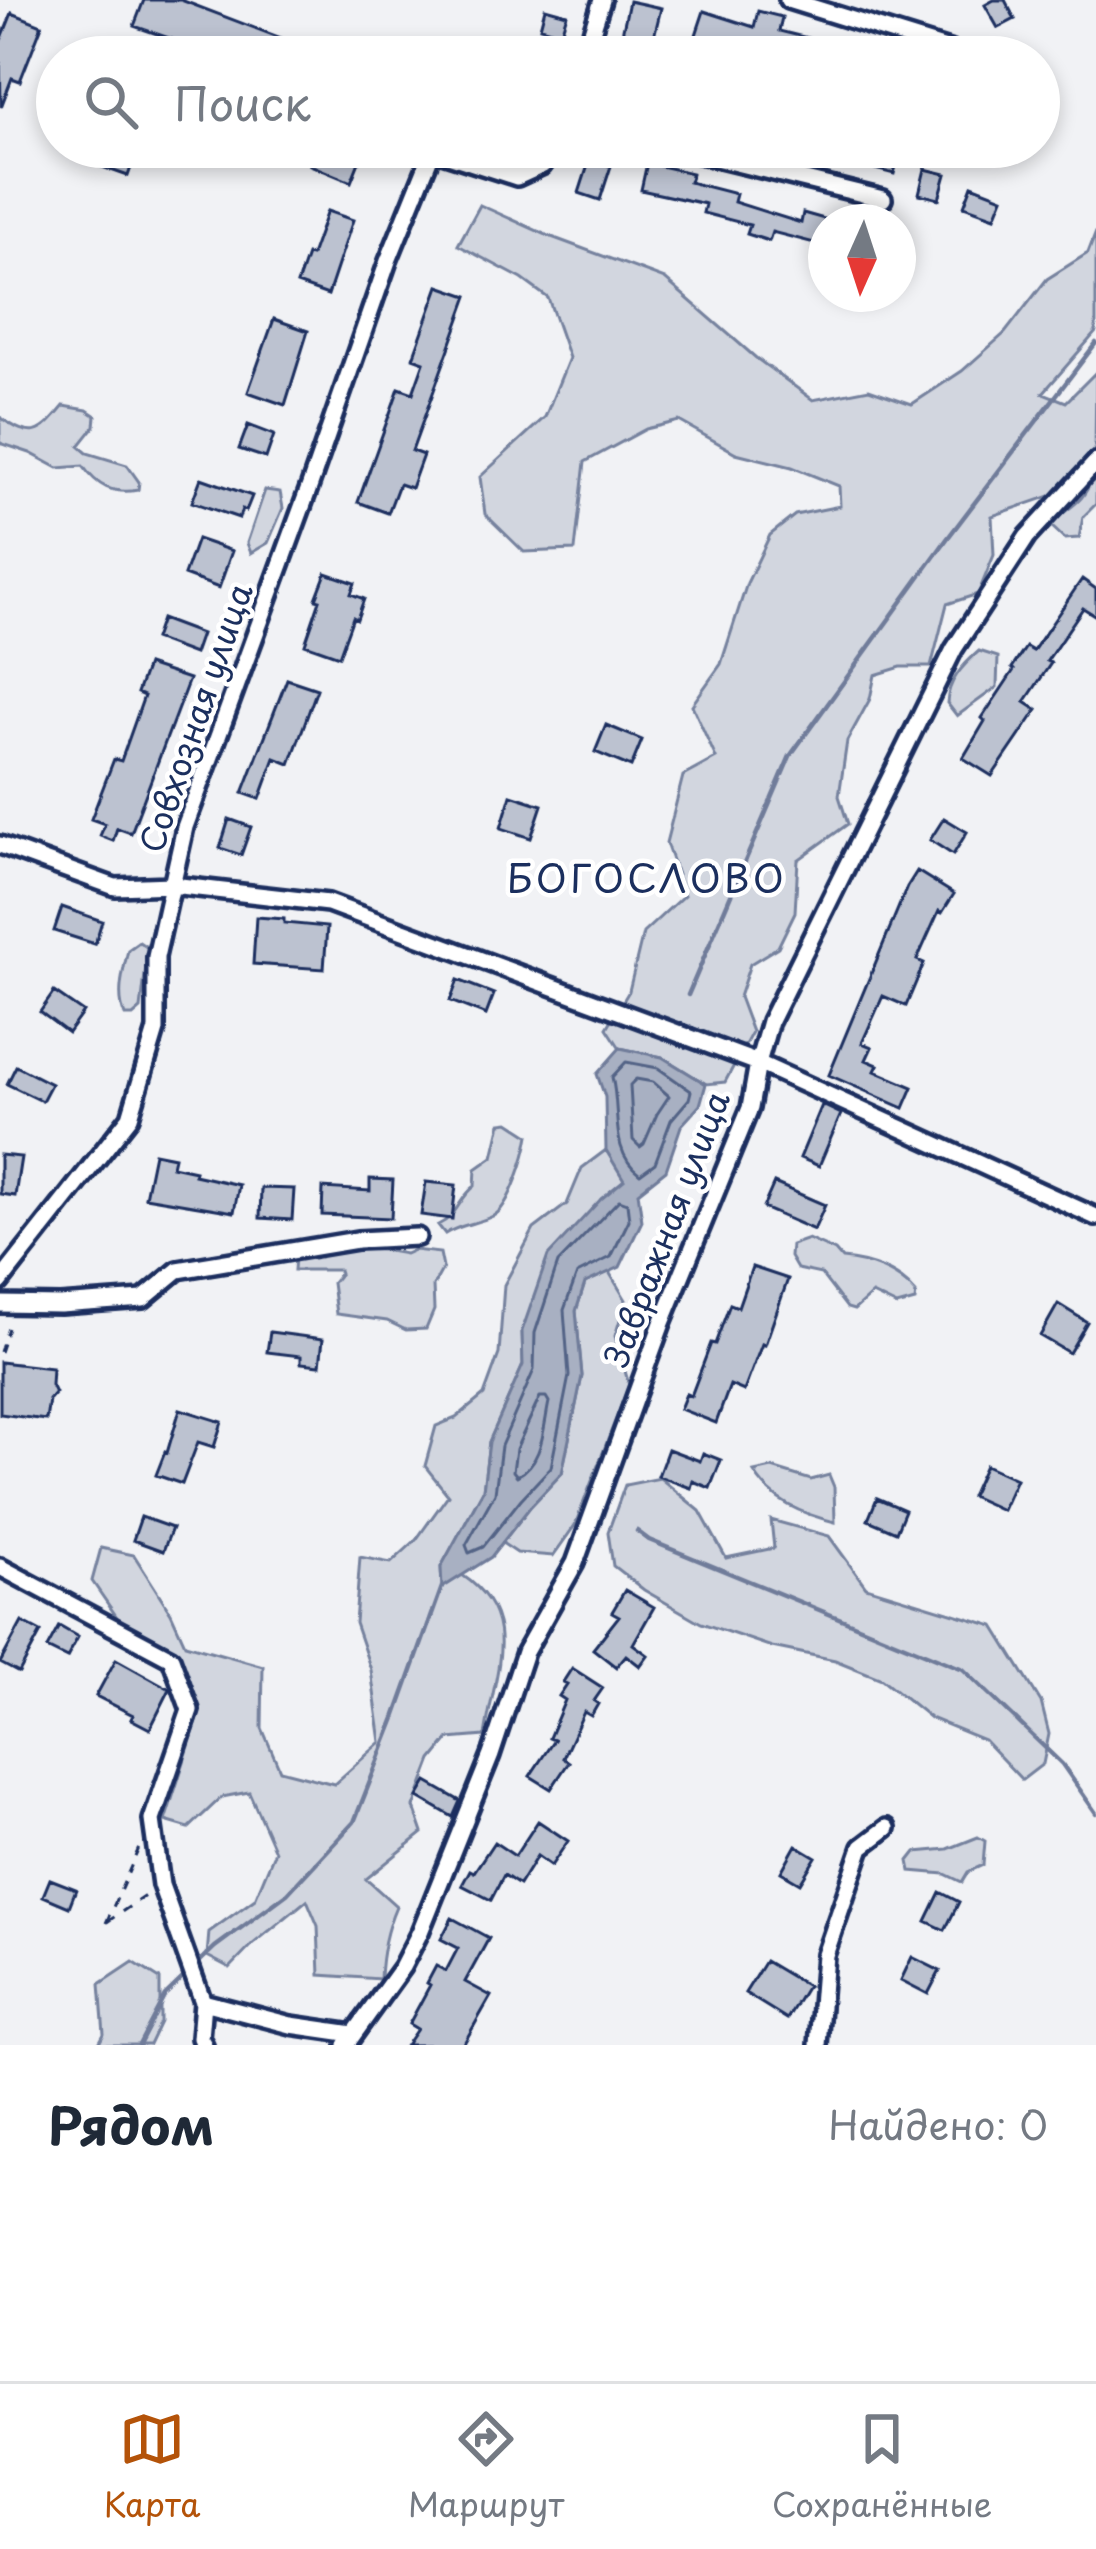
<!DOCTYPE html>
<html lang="ru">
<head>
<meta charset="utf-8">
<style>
	:root { --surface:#fff; --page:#f2f2f3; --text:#1f2937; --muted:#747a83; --line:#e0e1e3; --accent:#b45309 }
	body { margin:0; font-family:"Playpen Sans",sans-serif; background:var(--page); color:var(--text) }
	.compass { position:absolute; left:808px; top:204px; width:108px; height:108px; border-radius:50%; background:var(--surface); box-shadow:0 6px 18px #0003; rotate:183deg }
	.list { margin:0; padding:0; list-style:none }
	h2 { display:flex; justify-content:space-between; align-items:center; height:156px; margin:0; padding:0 48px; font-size:51px }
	h2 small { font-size:39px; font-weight:400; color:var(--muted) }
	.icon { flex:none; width:66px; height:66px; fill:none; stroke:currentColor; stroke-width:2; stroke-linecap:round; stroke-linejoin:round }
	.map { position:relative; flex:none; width:1096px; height:2045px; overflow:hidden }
	.search { position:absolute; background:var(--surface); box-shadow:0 6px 18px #0003; left:36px; right:36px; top:36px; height:132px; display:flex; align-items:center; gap:30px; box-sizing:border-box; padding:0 42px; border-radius:66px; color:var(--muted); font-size:45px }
	.sheet { height:336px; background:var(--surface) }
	nav { display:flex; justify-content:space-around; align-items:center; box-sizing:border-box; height:168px; border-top:3px solid var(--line); background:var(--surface); font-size:33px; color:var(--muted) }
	nav a { display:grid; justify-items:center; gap:6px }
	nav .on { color:var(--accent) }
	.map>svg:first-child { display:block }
	.green { fill:#d2d6df; stroke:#76829e; stroke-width:3 }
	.water { fill:#a8b0c2; stroke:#707c9a; stroke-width:3 }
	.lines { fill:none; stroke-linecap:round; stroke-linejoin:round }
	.shore { stroke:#536386; stroke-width:3 }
	.stream { stroke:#707c9a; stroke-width:4.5 }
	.building { fill:#bcc2d0; stroke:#1b2f5e; stroke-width:3 }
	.street-casing { stroke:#1b2f5e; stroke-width:24 }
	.path { stroke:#1b2f5e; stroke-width:3; stroke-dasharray:9 9; stroke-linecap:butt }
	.street { stroke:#fff; stroke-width:15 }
	.labels { text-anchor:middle; stroke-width:9; stroke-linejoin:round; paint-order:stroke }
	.street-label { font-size:33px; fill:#1b2f5e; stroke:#fff }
	.quarter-label { font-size:39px; letter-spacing:3px; fill:#1b2f5e; stroke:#fff }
</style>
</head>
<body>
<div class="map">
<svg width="1096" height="2045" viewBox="0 0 1096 2045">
	<rect width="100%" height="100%" fill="#f1f2f5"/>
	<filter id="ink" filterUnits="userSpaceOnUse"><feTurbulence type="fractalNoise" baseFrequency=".00833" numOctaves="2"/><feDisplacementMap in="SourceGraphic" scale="24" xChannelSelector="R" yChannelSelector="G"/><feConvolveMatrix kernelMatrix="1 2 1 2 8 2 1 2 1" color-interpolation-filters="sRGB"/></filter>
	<g filter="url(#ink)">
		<path class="green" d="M480,205L549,236L665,279L756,358L813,400L869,389L912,404L962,371L1005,333L1047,279L1088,253L1096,232V332L1043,393L1066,402L1096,372L1095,450L1056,494L992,516L994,555L978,594L947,604L931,667H901L875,675L870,699L847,741L839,796L848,824L798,860L795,912L778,947L750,964L739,997L752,1032L725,1082L706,1084L662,1057L620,1048L607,1028L629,991L643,933L684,895L666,843L683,776L716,758L692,705L721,664L747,583L770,535L795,515L840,506L839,486L792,467L736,453L679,421L646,429L585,462L575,550L524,552L485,514L480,477L545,417L569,358L548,298L522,279L458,245Z
			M64,406L87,410L96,416L95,426L79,446L87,453L127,465L139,482L138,490C113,495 97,486 83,466L58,468L30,453L0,443V417C33,441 40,435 64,406Z
			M1093,477L1096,478V504L1083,517L1079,538L1065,539L1050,525C1071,503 1081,507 1093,477Z
			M265,490L280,492L283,508L268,543L251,553L247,543Z
			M979,651L998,657L997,687L957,716L947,703C948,681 963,665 979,651Z
			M139,942L148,948L141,1009L133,1016H125C116,996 123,972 128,950Z
			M509,1122L529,1135C526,1154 510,1208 493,1216C477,1224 460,1224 445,1234L438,1225C458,1216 458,1199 475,1186L476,1169L493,1157L501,1123Z
			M606,1150L625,1180L601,1199L522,1331L523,1365L489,1442L483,1490L441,1567L442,1587L462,1575C525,1617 493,1675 485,1736L449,1739L432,1760L414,1807L423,1833L366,1879L396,1906C386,1929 381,1953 380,1979L320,1975L318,1926L307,1900L253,1944L230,1968L207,1956L209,1932L255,1899L275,1851L249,1792L222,1797L189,1828L165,1821L199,1715L170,1647L119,1620L92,1581L101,1548L134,1555L171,1613L185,1644L263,1666L262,1728L280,1770L334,1784L381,1742L371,1670L355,1623L360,1557L391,1563L416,1540L448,1495L425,1466L436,1426L456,1418L484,1395L499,1354L504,1285L534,1229L567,1204L582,1168Z
			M808,1239L835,1251L842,1259C868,1261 898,1271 916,1293L915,1301L897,1306L872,1294L854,1310L847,1308L821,1274L797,1269L790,1257L791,1245Z
			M331,1249L383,1250L405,1254L414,1250L440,1253L443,1268L433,1286L434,1310L426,1329L406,1330L387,1321L336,1314L332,1283L340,1273L339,1270H294L295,1257Z
			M609,1272L626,1300L615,1336L629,1385L575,1525L553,1556L517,1553L502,1543L530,1507L562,1473L582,1376L576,1311L585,1283Z
			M772,1468L811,1480L829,1475L834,1487L835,1522C802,1514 772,1502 754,1472Z
			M660,1478L700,1511L726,1558L774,1548L771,1520L829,1536L866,1587L994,1626L1041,1702L1049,1734L1043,1764L1022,1780L984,1740L930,1718L882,1679L835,1660L772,1647L701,1623L644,1590L613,1566L608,1532L625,1485Z
			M978,1837L985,1841L983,1865L968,1872L962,1882L945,1874L911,1871L909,1861L916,1852L948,1849Z
			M133,1962L160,1979V2022L149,2045H98L104,2034L100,1984Z"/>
		<path class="water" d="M620,1048L662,1057L706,1084L700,1105L681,1126L666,1170L638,1192L642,1221L620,1267L585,1283L576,1311L582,1376L562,1473L530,1507L491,1557L442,1588L441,1567L483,1490L489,1442L523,1365L522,1331L548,1256L601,1199L624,1180L606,1150L605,1097L597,1074Z"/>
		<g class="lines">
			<path class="shore" d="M626,1062L658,1068L691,1091L689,1099L671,1120L655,1163L640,1174C609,1151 621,1111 612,1077Z
				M636,1079L653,1082L669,1096L657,1114L644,1144L640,1147L633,1140L630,1085Z
				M619,1200L627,1203L629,1220L611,1257L577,1274L564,1310L569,1376L551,1467L521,1499L483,1547L469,1553L466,1545L495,1493L501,1446L534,1370L535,1333L558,1263Z
				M540,1397H546L549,1402C543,1430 543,1463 517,1476L513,1471L516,1449Z"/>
			<path class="stream" d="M688,995L790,756L947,539L1096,343
				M637,1531L649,1540L963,1669L1062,1764L1096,1813
				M139,2045L165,1995L215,1947L287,1894L354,1822L395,1718L442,1587"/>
		</g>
		<path class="building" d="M144,0H181L294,43L289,57H224L134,26Z
			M994,0H1005L1015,19L998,28L985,5Z
			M629,1L661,8L653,41L622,34Z
			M545,8L567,14L561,33L540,27Z
			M704,11L754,27L758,11L782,17L779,31L816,40L812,57H765L727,47L725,54L693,44Z
			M12,13L42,25L20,81L12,78L1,107L0,43Z
			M1039,97L1054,101L1044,141L1039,140Z
			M96,147H118L136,153L128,176L91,163Z
			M317,147H336L361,157L351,182L310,165Z
			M876,147H901L894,174L871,168Z
			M590,159L611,166L600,200L579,193Z
			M647,163L692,173L689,182L736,194L734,202L801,223L803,213L828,220L822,245L772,232L769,241L747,234L750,225L703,213L705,204L641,190Z
			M925,169L946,174L939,199L919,194Z
			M972,185L1003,197L995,217L964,206Z
			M327,211L353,220L328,295L297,284L307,255L311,256Z
			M439,286L468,296L412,451L423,455L411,488L399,484L388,513L358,502L399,388L413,393L424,362L413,358Z
			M274,319L308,331L285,405L248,392Z
			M248,425L274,435L266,458L239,449Z
			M201,478L252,496L246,511L242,509L239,518L192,502Z
			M197,539L232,551L219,588L184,575Z
			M326,573L355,583L351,594L364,599L357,619L353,617L339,656L305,644L320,600L316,599Z
			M1082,579L1096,589V616L1083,608L1047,661L1051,663L1025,702L1037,710L992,776L963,758L985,721L982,718L1014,670L1012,668L1026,647L1033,651Z
			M161,619L201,634L194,654L154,639Z
			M147,665L189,679L131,833L117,828L113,841L100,836L105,824L91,819L114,759L121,761L144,696L137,693Z
			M287,679L317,689L290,764L275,758L260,799L243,793Z
			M606,725L642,740L631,767L595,752Z
			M511,795L542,805L531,838L501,828Z
			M944,818L967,832L953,855L930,840Z
			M229,819L251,827L241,855L220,848Z
			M917,871L954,894L942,913L939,911L917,960L924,963L906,1006L883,996L862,1043L872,1047L866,1060L878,1065L875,1071L913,1087L904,1108L829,1075L907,887Z
			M62,907L102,921L95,944L54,931Z
			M256,917L284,919V923L327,927L324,969L253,964Z
			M458,980L494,994L486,1015L450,1001Z
			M54,992L83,1012L68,1033L40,1012Z
			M16,1066L51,1084L42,1101L7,1084Z
			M822,1105L841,1114L819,1166L800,1158Z
			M154,1153L174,1157L172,1166L195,1171L194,1175L239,1185L234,1212L145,1197Z
			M0,1155L21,1157L15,1196L0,1194Z
			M370,1179L393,1180L391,1218L322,1215L323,1188L370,1191Z
			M426,1182L456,1185L452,1219L421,1215Z
			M774,1183L825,1205L814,1230L763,1208Z
			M261,1188L294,1189L292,1220L260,1218Z
			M752,1267L788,1279L765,1345L762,1344L744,1391L730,1385L716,1423L680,1409L686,1394L691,1396L711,1343L715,1344L730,1304L738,1307Z
			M1058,1304L1087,1322L1069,1353L1040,1336Z
			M270,1332L323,1339L320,1365L301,1363V1356L267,1352Z
			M0,1362L52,1368L51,1385L55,1393L49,1400L46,1420L0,1414Z
			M180,1409L222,1422L214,1447L198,1442L182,1484L156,1475L165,1452L167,1453Z
			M668,1449L700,1461L703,1453L721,1460L710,1488L693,1481L691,1488L658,1476Z
			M985,1465L1016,1479L1002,1510L971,1496Z
			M877,1498L905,1510L896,1532L868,1520Z
			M141,1517L172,1528L163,1551L133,1540Z
			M625,1590L654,1607L633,1644L648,1655L640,1666L626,1655L616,1667L593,1649L619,1616L612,1612Z
			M22,1622L41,1632L19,1673L0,1663Z
			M59,1626L78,1637L67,1658L47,1648Z
			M116,1659L170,1689L150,1729L131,1719L133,1715L96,1696Z
			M572,1668L603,1688L594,1701L598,1704L591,1716L584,1712L563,1758L569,1762L551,1789L530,1776L554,1740L549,1738L565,1700L559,1696L567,1684L563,1682Z
			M427,1782L460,1801L453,1817L418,1797Z
			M538,1821L568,1841L551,1866L537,1856L519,1885L504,1875L491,1900L462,1885L470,1870L474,1872L494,1842L515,1856Z
			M796,1845L816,1857L800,1883L781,1872Z
			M50,1879L76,1889L69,1907L43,1896Z
			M940,1892L959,1902L945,1930L926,1921Z
			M452,1918L489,1938L465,1982L491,1996L463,2045H406L417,2029L409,2024L430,1985L427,1983L436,1966L446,1971L458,1948L441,1939Z
			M912,1957L940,1971L928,1994L901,1980Z
			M765,1961L807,1986L787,2019L745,1993Z"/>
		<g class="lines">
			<g class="street-casing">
				<path id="street" d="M788,0L971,57
					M584,57L602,0
					M671,147L883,199
					M0,845L115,887L172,885L328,903L758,1063L1096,1217
					M0,1282L130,1117L156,1030V957L185,827L310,485L388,261L433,150L517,177L543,165L552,147
					M0,1304L60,1305L143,1299L178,1270L357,1240L417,1237
					M0,1567L171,1658L190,1710L152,1820L161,1885L203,2002L200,2038L204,2045
					M203,2002L291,2025L353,2034
					M346,2045L402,1967L420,1932L491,1755L525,1652L575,1563L662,1323L750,1108L758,1063L770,1021L954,649L1027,537L1096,462
					M818,2045L825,1955L862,1847L887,1828"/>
			</g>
			<path class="path" d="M0,1352L8,1328
				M107,1922L149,1893
				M106,1923L139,1848"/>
			<use href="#street" class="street"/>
		</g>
	</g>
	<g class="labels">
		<g class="street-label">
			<text transform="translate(196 718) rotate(-71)" y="12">Совхозная улица</text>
			<text transform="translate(667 1229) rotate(-69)" y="12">Завражная улица</text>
		</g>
		<g class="quarter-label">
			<text x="647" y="893">БОГОСЛОВО</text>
		</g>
	</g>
</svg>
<svg class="compass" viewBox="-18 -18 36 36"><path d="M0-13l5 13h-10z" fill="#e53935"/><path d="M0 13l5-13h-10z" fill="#747a83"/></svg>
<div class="search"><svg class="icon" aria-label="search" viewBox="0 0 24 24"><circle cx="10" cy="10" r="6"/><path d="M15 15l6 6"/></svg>Поиск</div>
</div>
<section class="sheet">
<h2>Рядом<small>Найдено: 0</small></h2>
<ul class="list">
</ul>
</section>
<nav>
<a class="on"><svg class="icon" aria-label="map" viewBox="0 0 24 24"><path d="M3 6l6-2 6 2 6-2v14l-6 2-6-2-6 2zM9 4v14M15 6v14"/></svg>Карта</a>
<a><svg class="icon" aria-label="directions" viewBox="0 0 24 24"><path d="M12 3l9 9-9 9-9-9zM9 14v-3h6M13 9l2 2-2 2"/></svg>Маршрут</a>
<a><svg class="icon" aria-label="saved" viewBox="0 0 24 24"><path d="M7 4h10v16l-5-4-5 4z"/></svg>Сохранённые</a>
</nav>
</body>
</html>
